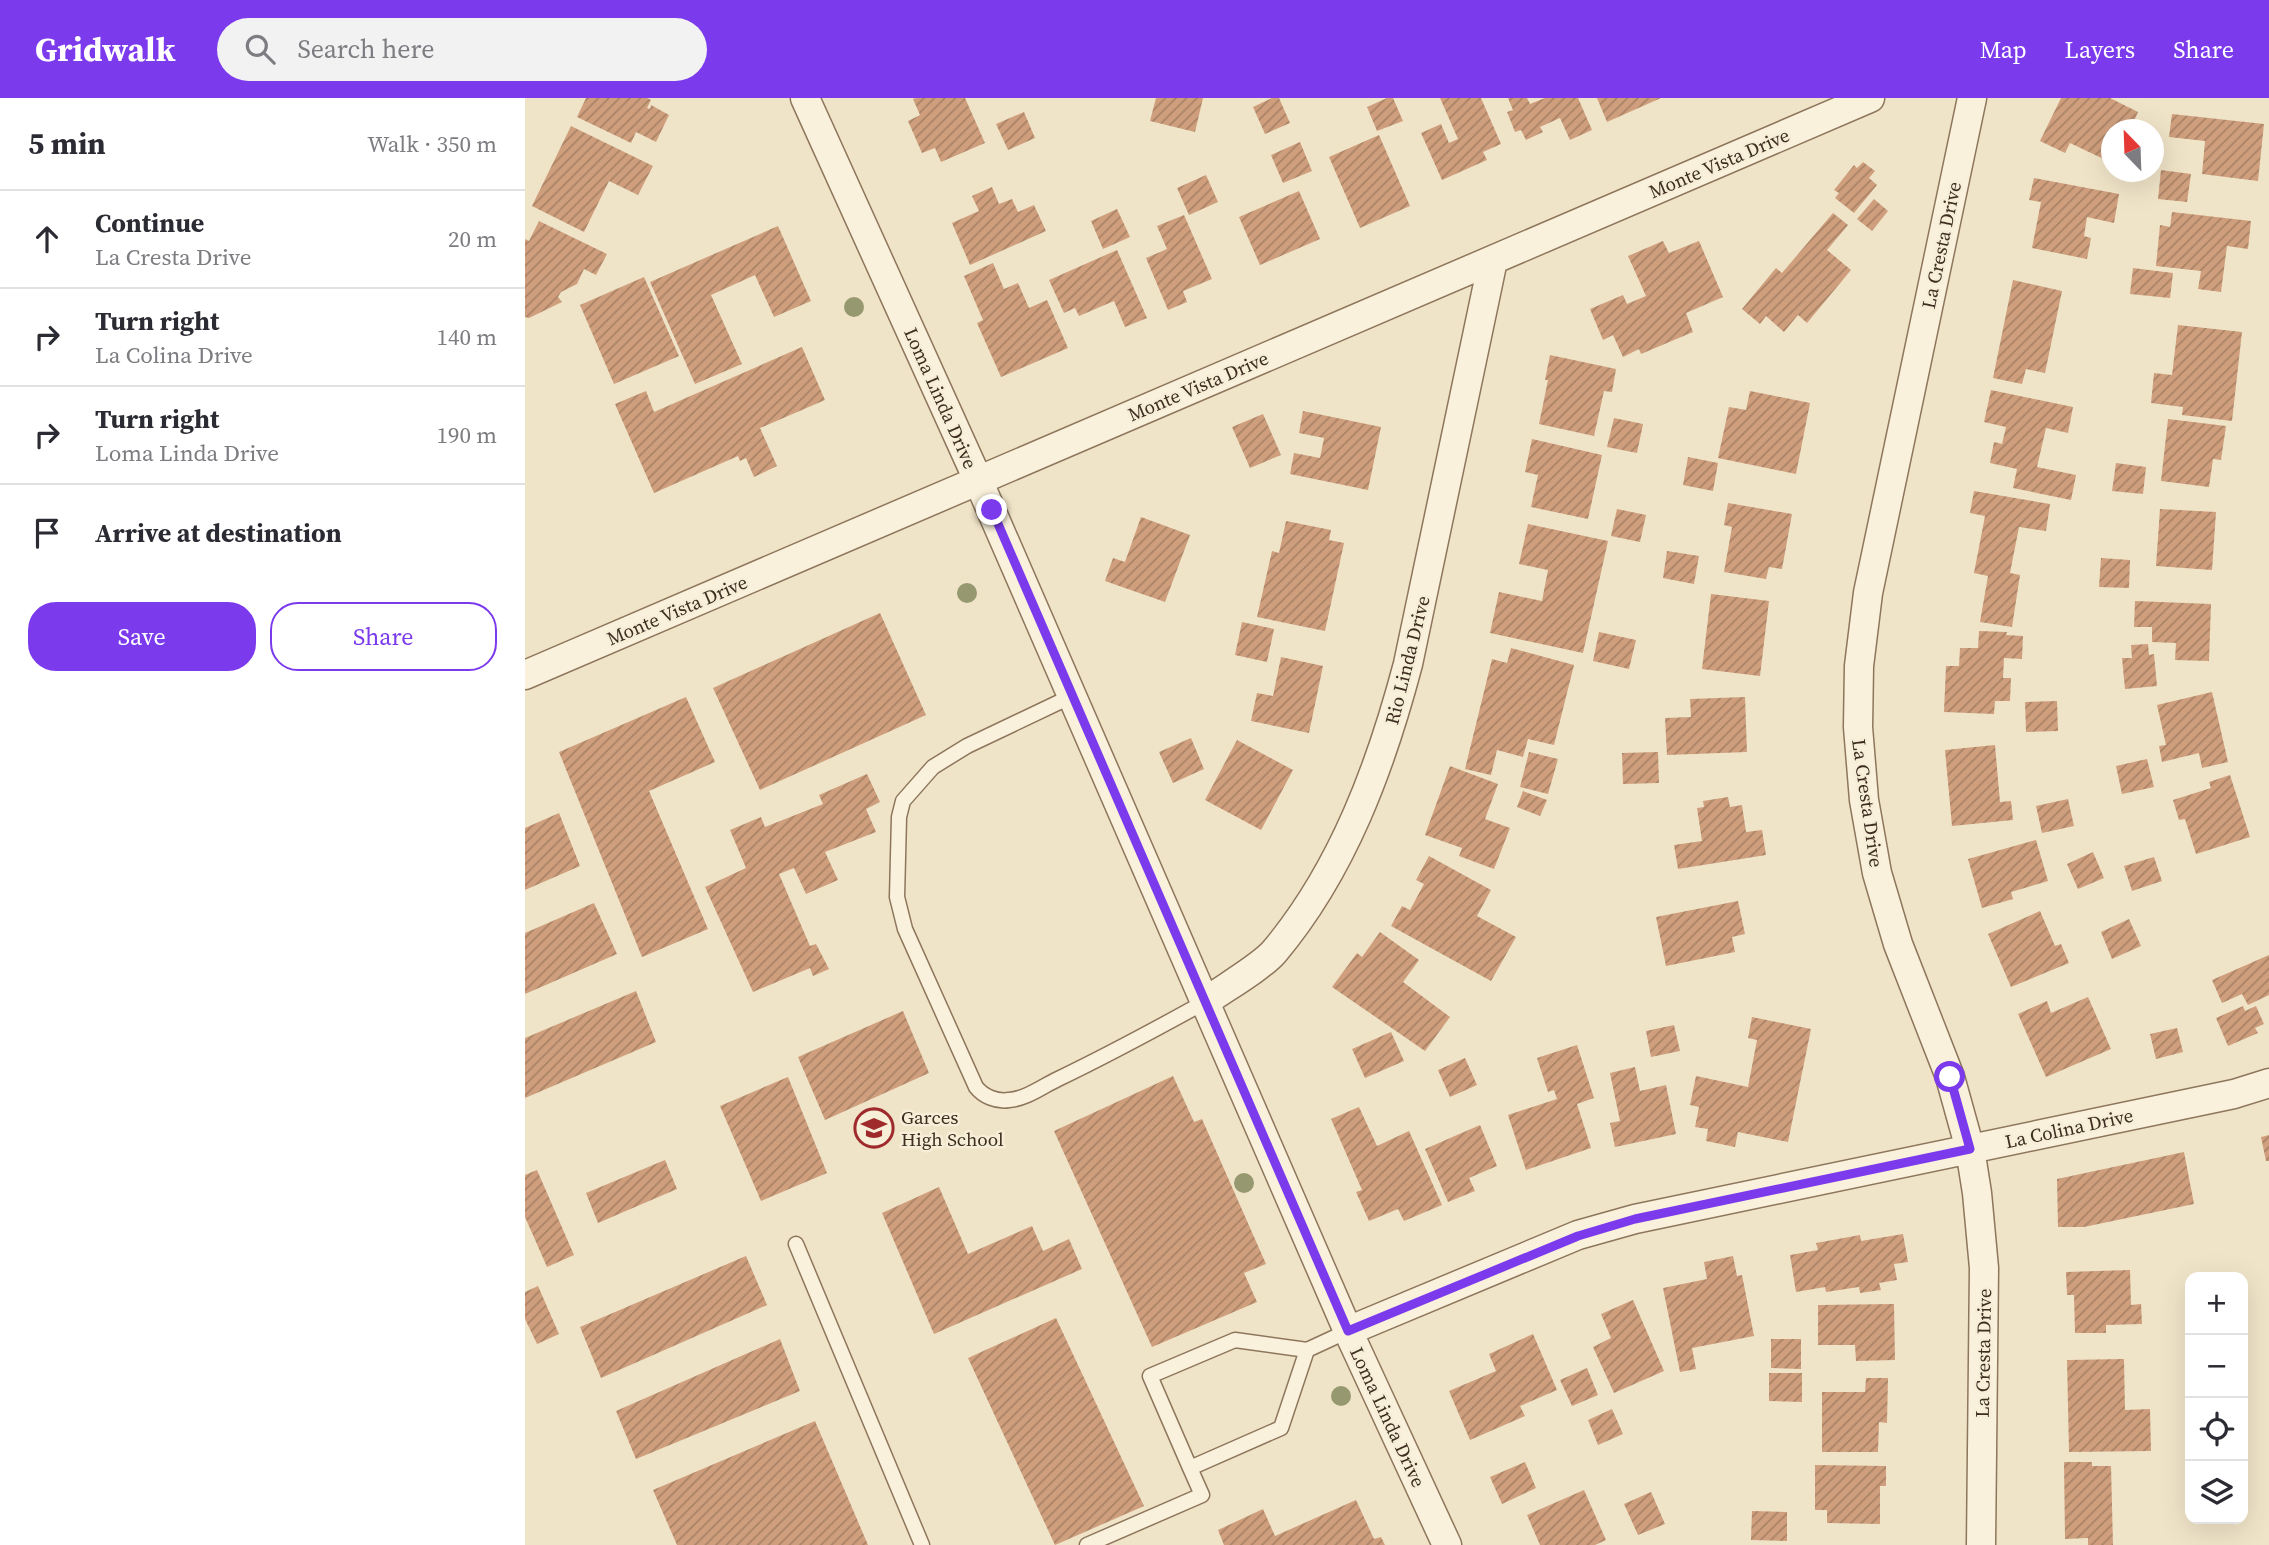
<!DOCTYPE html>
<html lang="en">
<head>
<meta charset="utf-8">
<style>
	:root { --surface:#fff; --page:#f2f2f3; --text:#2b2b33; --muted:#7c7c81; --line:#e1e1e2; --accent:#7c3aed }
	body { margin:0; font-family:"Source Serif 4",serif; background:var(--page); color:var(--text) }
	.controls { position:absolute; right:21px; bottom:21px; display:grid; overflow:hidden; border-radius:14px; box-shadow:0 7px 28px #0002 }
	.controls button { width:63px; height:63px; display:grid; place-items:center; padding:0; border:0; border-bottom:2px solid var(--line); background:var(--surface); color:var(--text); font:35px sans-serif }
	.compass { position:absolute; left:1576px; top:21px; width:63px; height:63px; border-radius:50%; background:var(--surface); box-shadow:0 7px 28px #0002; rotate:337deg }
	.stop { position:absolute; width:21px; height:21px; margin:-16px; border:5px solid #7c3aed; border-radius:50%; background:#fff }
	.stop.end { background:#7c3aed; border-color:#fff; box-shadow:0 2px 7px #0008 }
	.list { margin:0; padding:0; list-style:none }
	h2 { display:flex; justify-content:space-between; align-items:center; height:91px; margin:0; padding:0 28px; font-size:30px }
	h2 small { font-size:23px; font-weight:400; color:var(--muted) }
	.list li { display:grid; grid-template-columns:46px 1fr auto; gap:21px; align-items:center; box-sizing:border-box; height:98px; padding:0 28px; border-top:2px solid var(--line) }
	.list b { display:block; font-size:26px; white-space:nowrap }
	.list p { margin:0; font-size:23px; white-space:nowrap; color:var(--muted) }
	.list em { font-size:23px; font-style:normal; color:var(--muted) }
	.actions { display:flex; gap:14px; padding:21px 28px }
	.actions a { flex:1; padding:16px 0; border:2px solid var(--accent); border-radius:28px; text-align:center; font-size:24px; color:var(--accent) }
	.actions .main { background:var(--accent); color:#fff }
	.icon { flex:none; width:38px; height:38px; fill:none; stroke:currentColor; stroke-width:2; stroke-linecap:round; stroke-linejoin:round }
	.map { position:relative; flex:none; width:1744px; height:1447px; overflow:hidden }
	header { display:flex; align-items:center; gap:42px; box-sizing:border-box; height:98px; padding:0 35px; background:var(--accent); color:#fff }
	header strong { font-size:33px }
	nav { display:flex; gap:38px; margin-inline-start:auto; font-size:24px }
	.search { width:490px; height:63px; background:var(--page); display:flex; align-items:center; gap:18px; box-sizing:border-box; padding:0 24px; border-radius:38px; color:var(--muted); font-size:26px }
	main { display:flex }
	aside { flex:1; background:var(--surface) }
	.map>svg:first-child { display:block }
	.building { fill:url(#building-hatch) }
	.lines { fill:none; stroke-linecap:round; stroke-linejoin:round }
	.lane-casing { stroke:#8d765c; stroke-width:17 }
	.street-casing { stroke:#8d765c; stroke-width:31 }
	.lane { stroke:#faf1dc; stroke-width:14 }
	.street { stroke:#faf1dc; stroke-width:28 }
	.tree { fill:#96986f }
	.route { stroke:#7c3aed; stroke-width:9 }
	.labels { text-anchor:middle; stroke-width:5; stroke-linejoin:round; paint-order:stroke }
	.street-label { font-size:19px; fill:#3d2e20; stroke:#f7eed8 }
	.poi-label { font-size:19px; fill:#3d2e20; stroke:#f7eed8; text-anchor:start }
</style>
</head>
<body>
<header>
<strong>Gridwalk</strong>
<div class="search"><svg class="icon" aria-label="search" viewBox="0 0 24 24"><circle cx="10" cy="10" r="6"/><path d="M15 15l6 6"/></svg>Search here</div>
<nav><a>Map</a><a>Layers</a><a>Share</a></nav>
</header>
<main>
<aside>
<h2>5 min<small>Walk · 350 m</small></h2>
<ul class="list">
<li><svg class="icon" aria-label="ahead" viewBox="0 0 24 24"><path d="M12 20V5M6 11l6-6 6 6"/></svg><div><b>Continue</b><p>La Cresta Drive</p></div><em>20 m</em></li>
<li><svg class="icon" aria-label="right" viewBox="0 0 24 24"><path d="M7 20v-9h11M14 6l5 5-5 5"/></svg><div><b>Turn right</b><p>La Colina Drive</p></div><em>140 m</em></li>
<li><svg class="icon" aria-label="right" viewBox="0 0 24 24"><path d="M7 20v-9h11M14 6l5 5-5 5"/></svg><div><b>Turn right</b><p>Loma Linda Drive</p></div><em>190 m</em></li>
<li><svg class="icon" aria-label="arrive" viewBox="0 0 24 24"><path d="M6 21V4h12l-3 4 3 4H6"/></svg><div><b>Arrive at destination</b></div></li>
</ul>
<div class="actions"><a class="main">Save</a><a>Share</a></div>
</aside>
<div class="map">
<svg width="1744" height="1447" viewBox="0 0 1744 1447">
	<defs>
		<pattern id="building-hatch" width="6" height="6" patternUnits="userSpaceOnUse" patternTransform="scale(1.75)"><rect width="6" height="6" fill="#cf9f7d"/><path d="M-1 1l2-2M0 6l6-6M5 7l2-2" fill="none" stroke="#a98266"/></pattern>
	</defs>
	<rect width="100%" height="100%" fill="#f0e4c8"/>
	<path class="building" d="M61,0H122L126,2L122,10L125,11L126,7L144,17L131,44L111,34L106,45L52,19Z
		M391,0H440L460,45L416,64L410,50L397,55L383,23L395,17L388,1Z
		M631,0H678L670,34L625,23Z
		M747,0H754L765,25L740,36L728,9Z
		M862,0H868L878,23L852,33L842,9Z
		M915,0H956L976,46L958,54L962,62L917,82L896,35L916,26L924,45L933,41Z
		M983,0H1002L1005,6L1020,0H1053L1067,32L1045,42L1035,20L1015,29L1018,34L1001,42L996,32L990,34L982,14L988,12Z
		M1072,0H1136L1082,24Z
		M1536,0H1585L1613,14L1605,32H1587V65L1545,45L1540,55L1515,43Z
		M499,14L510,40L483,52L471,26Z
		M1647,16L1739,26L1733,83L1677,76L1680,43L1644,39Z
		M46,28L128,68L113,97L84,83L59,134L7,108Z
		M854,37L885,108L835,130L804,59Z
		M775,44L787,73L758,85L746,57Z
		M1338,64L1350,73L1344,80L1352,87L1329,115L1310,100L1314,95L1309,92L1329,67L1332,70Z
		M1636,72L1666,76L1662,104L1633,101Z
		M681,77L693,104L664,117L652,90Z
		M1509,80L1594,96L1589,125L1562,119L1559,138L1566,140L1562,161L1507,150L1516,104L1504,102Z
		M467,89L474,106L487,101L493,114L509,107L521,133L445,167L427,125L454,113L447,98Z
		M774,93L795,141L735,167L714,119Z
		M1349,101L1363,113L1347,133L1332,121Z
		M592,111L605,139L578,151L566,123Z
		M1647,114L1726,123L1723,151L1702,148L1696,194L1673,191L1676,173L1631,168L1635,127L1645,129Z
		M1308,115L1323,127L1302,152L1326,172L1282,225L1273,217L1259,234L1241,218L1235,226L1217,211L1251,170L1257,175Z
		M659,117L687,181L658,193L662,204L643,212L621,160L642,151L632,128Z
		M14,123L82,156L71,177L59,171L52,186L36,194L33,199L37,204L4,220L0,219V141L4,143Z
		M253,128L286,203L249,219L230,177L186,197L217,266L170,286L125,184Z
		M1138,143L1144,155L1174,143L1198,199L1161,215L1168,234L1116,256L1114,251L1098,259L1088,237L1078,242L1065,211L1098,197L1102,206L1121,198L1103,158Z
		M592,152L622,220L600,229L589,203L554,218L550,210L539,215L524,182Z
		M468,165L479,191L493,185L504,210L522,202L543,250L476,279L452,225L458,222L439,178Z
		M1608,170L1648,175L1645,200L1605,196Z
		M119,179L154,258L89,286L55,207Z
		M1488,182L1537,193L1520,275L1501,271L1497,286L1468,280Z
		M1653,227L1717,234L1707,323L1657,317L1658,309L1626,305L1629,275L1647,277Z
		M277,249L300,302L235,330L252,368L229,379L221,360L215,363L213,358L129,395L90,306L121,293L129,314Z
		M1025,257L1091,271L1087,294L1079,293L1069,338L1014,326L1023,282H1020Z
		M1466,292L1548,309L1543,335L1521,330L1512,369L1551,377L1546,402L1488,390L1492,371L1465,365L1469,344L1477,346L1481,329L1459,324Z
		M1225,293L1285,305L1271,376L1193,360L1204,309L1221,312Z
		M778,313L856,329L843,392L765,376L769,355L795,360L799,340L774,335Z
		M738,316L756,357L725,370L707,329Z
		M1089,320L1118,326L1112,355L1082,349Z
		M1643,321L1701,328L1696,362L1688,361L1684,389L1636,383Z
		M1007,341L1077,357L1063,421L1006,409L1013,377L1000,374Z
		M1163,359L1193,365L1188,393L1158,387Z
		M1591,365L1621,369L1618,396L1587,393Z
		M1449,393L1525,406L1521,433L1494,429L1485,475L1495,477L1487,529L1455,524L1463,478L1449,475L1460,418L1445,415Z
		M1203,405L1267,416L1257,471L1244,469L1241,481L1199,474L1207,429L1199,427Z
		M1092,411L1121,417L1115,444L1086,438Z
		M1635,411L1691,414L1687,472L1631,468Z
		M616,419L665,437L640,504L580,483L588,460L600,464Z
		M761,423L806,432L804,442L819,445L800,533L732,519L747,453L754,455Z
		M1003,426L1083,443L1058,555L965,535L974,494L1017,503L1023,472L994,466Z
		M1142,453L1174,458L1169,486L1138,480Z
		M1576,460L1605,462L1604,490L1574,489Z
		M1186,496L1244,503L1235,578L1177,571Z
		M1610,503L1686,506L1684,563L1650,562L1651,545L1627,544V529H1609Z
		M355,515L401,617L235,692L188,590Z
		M717,524L749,531L742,564L710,557Z
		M1454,533L1482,534L1481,537L1498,538L1497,561L1479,560L1478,580H1486L1485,603H1470L1469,616L1419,614L1421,568H1434L1435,550H1453Z
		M1074,534L1111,542L1104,571L1068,563Z
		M1623,546L1624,557L1629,556L1632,588L1600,591L1597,560H1607L1606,547Z
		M986,550L1049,567L1029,647L1003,641L998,659L972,652L966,677L940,671L967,561L982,565Z
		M756,559L798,568L784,635L726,623L732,595L748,598Z
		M1687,594L1703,664L1677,670L1674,655L1637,664L1634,648L1641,647L1632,607Z
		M161,599L190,664L124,693L183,831L117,859L34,654Z
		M1220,599L1222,654L1142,657L1140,620L1166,619L1165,601Z
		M1532,603L1533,633L1501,634L1500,604Z
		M666,640L679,671L648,685L634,654Z
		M712,642L768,672L736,732L680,702Z
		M1470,647L1475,704L1486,703L1488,722L1427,728L1420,652Z
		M1004,654L1033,661L1023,696L995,689Z
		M1133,654L1134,685L1098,686L1097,655Z
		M1622,661L1629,689L1597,696L1591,668Z
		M925,668L973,686L960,721L985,730L969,771L934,758L937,750L900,737Z
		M342,676L355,704L341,711L351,734L300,754L313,782L281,796L269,770L254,776L285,848L291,846L304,871L288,878L285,870L228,894L180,789L221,770L205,732L236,719L240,729L298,706L294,697Z
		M1705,677L1725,739L1671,756L1660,721L1654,722L1648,702L1686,690L1684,684Z
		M998,693L1022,702L1015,718L992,709Z
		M1203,699L1205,709L1217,707L1221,734L1237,732L1241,757L1153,771L1149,747L1177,743L1172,710L1179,709L1178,703Z
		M1543,701L1549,728L1517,735L1511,708Z
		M34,715L55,768L0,792V730Z
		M1511,742L1523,783L1486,794L1488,801L1457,810L1443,761Z
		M1568,754L1579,780L1553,791L1542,766Z
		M904,758L966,792L952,818L991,839L966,883L866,828L877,808L885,812L899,786L891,782Z
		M1629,759L1637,783L1607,793L1599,768Z
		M1213,803L1220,836L1207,839L1210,854L1141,868L1131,819Z
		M69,805L92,856L0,896V835Z
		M1515,813L1530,848L1536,846L1544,865L1486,889L1463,836Z
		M1604,821L1616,848L1587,861L1576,834Z
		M855,834L894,862L878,884L925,919L900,953L807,889L832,855L837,859Z
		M1744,857V897L1723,907L1717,896L1697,905L1687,882Z
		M111,893L131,944L0,1000V940Z
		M1563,899L1586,951L1521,979L1493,916L1522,903L1526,915Z
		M1718,908L1720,913L1731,908L1739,926L1730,930L1733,935L1703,948L1691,920Z
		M378,913L404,975L300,1022L273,959Z
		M1227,919L1286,931L1263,1044L1213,1034L1210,1049L1181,1043L1183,1031L1170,1029L1174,1009L1165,1007L1171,978L1223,989L1232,942L1223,940Z
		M1149,927L1155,953L1126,959L1121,933Z
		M1652,930L1658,954L1631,961L1625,936Z
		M866,934L879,963L840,980L827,951Z
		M1052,947L1069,1000L1052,1006L1066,1050L1001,1072L983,1017L1032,1001L1029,992L1023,994L1012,960Z
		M940,960L952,987L925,999L913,972Z
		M1110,969L1115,993L1141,987L1151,1036L1090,1049L1085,1025L1095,1023L1085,975Z
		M648,978L669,1024L677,1021L741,1166L719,1175L732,1204L627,1249L529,1033Z
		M263,979L302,1075L236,1103L195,1008Z
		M834,1009L852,1048L884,1033L917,1107L879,1123L873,1111L844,1123L831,1094L837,1092L806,1021Z
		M955,1027L972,1068L944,1080L950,1093L923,1104L900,1051Z
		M1744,1037V1063H1741L1736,1039Z
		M1659,1054L1669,1106L1559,1129H1533L1532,1081Z
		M140,1062L152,1091L73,1125L61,1095Z
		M12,1072L49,1157L22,1169L0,1119V1077Z
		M414,1089L443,1156L507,1128L518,1153L544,1141L557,1171L409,1236L357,1115Z
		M1378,1136L1383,1164L1369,1166L1372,1182L1354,1185L1356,1192L1335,1195L1334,1189L1301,1194L1300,1189L1271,1194L1265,1157L1293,1152L1291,1145L1335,1137L1336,1143Z
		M221,1158L242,1207L76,1280L55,1229Z
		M1208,1158L1212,1178L1217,1177L1229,1238L1167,1250L1171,1271L1155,1274L1138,1190L1182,1181L1179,1164Z
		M1605,1172L1606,1207L1616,1206L1617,1226L1581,1227V1235H1550L1549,1197H1542L1541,1174Z
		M13,1188L34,1236L12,1246L0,1221V1194Z
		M1108,1202L1139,1273L1089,1295L1068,1249L1086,1240L1076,1216Z
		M1369,1206L1370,1262L1331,1263L1330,1247H1293V1207Z
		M531,1220L619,1408L530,1447L443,1260Z
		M1008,1236L1032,1292L995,1308L1000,1318L945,1342L924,1293L971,1273L964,1256Z
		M255,1241L275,1293L111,1361L91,1313Z
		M1246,1241H1276V1271L1246,1270Z
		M1599,1261L1600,1312L1625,1311L1626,1353L1544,1354L1542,1262Z
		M1062,1270L1073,1297L1047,1308L1035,1282Z
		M1244,1275H1277V1304L1244,1303Z
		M1341,1280H1363L1362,1325L1354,1324L1353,1354H1297V1294H1340Z
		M1087,1311L1098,1336L1073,1347L1063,1322Z
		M290,1323L343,1447H152L128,1392Z
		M1000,1364L1011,1390L977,1406L965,1379Z
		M1539,1364H1567V1368H1586L1588,1447H1563V1440L1540,1441Z
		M1290,1367L1361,1368V1388H1355V1426L1302,1425V1412H1290Z
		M1059,1392L1081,1442L1070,1447H1015L1002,1417Z
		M1126,1394L1140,1426L1113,1437L1099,1406Z
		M831,1402L849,1441L856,1439L860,1447H699L693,1432L738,1411L750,1438Z
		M1227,1413L1262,1414V1443L1226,1442Z"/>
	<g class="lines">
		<g class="lane-casing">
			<path id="lane" d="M547,598L442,648L408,669L378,703L374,719L372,799L380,831L451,989C458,998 471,1004 484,1002C501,1001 518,988 533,981C583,957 631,931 680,904
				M271,1146L397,1447
				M782,1252L756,1330L665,1370L625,1278L710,1242L782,1252L823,1233
				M562,1447L677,1397L665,1370"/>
		</g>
		<g class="street-casing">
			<path id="street" d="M280,0L453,382L823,1233L922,1447
				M1447,0L1343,495L1334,568L1333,629L1339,702L1352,775L1373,846L1425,979L1445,1051L1452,1095L1459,1170L1456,1447
				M0,577L1345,0
				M680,904C698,891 736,869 749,854C818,772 856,668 883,566L968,162
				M823,1233L1053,1137L1110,1121L1709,996L1744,985"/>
		</g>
		<use href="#lane" class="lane"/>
		<use href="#street" class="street"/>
	</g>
	<g class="tree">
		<circle cx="329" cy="209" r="10"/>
		<circle cx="442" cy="495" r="10"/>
		<circle cx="719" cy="1085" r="10"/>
		<circle cx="816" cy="1298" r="10"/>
	</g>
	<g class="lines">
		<path class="route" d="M467,412L823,1233L1053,1138L1110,1121L1445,1051L1425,979"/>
	</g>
	<defs>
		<g id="school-ring" transform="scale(2.0125)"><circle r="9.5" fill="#f7eed8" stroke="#9e2a2b" stroke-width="1.5"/><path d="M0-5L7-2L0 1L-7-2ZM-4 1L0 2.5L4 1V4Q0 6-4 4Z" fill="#9e2a2b"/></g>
	</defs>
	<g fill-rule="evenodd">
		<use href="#school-ring" x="349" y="1030"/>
	</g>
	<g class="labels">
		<g class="street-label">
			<text transform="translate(1194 65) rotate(-23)" y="7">Monte Vista Drive</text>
			<text transform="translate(1416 147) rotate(-78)" y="7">La Cresta Drive</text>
			<text transform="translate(673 288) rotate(-23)" y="7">Monte Vista Drive</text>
			<text transform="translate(416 300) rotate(66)" y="7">Loma Linda Drive</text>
			<text transform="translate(152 512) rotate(-23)" y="7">Monte Vista Drive</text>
			<text transform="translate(882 562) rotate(-76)" y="7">Rio Linda Drive</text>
			<text transform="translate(1343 705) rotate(82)" y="7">La Cresta Drive</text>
			<text transform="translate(1544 1030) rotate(-12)" y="7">La Colina Drive</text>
			<text transform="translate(1458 1255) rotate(-89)" y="7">La Cresta Drive</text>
			<text transform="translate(863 1319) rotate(65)" y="7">Loma Linda Drive</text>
		</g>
		<g class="poi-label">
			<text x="376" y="1026">Garces<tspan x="376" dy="22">High School</tspan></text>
		</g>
	</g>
</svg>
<div class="controls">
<button>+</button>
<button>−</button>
<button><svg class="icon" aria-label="locate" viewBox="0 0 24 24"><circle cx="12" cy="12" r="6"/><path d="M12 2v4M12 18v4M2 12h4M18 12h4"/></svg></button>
<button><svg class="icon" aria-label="layers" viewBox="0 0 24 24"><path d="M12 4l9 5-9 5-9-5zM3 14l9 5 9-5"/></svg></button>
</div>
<svg class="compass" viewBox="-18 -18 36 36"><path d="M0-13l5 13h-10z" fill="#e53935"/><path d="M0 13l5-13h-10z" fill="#7c7c81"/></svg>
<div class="stop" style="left:1425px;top:979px"></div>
<div class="stop end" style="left:467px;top:412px"></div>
</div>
</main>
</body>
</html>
